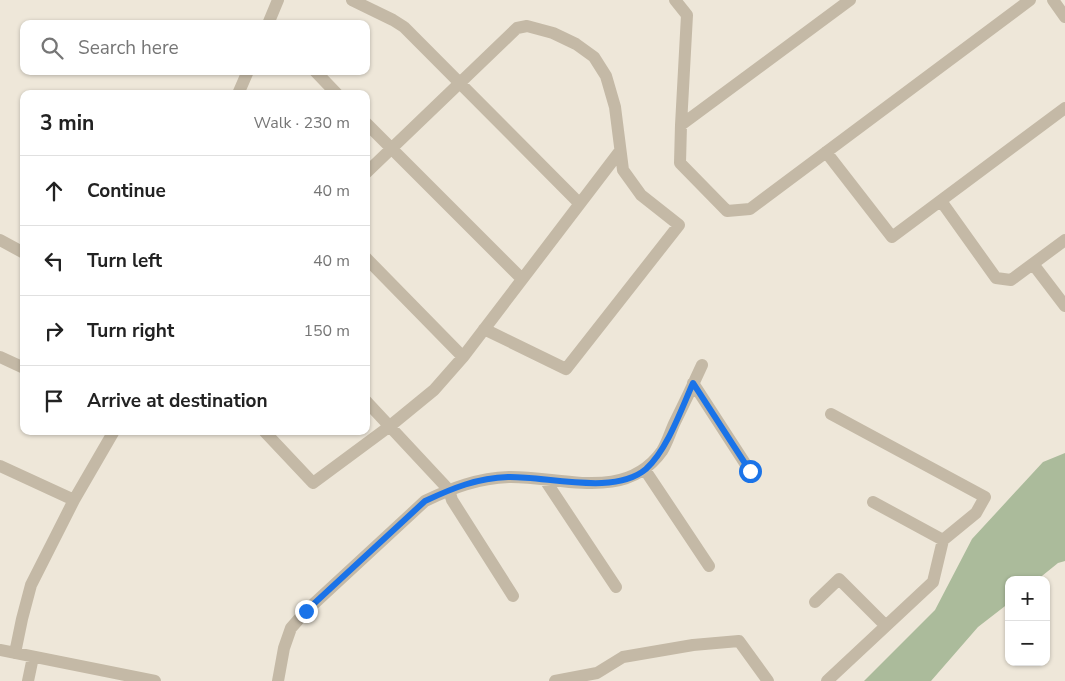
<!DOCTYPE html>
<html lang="en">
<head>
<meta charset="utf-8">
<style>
	:root { --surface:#fff; --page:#f2f2f2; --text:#222; --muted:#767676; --line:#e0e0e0 }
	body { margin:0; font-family:"Nunito Sans",sans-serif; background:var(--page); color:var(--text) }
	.controls { position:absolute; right:15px; bottom:15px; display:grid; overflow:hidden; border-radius:10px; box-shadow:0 1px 4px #0004 }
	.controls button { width:45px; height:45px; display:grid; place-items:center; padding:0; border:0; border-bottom:1px solid var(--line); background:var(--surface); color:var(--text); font:25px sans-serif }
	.stop { position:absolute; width:15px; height:15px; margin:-11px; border:4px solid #1a73e8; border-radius:50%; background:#fff }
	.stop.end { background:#1a73e8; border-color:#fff; box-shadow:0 1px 5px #0008 }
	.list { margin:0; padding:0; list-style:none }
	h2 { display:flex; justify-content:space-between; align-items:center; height:65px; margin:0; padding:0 20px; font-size:21px }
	h2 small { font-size:16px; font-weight:400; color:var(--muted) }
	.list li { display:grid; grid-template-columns:32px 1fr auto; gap:15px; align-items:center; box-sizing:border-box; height:70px; padding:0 20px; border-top:1px solid var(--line) }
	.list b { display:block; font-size:19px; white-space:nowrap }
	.list em { font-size:16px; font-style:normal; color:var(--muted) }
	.icon { flex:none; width:28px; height:28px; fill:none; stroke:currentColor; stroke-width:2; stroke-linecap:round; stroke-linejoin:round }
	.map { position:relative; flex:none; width:1065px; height:681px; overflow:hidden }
	.search { position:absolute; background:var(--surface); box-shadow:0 1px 4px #0004; left:20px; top:20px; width:350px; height:55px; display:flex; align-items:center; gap:12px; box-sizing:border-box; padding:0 18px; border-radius:10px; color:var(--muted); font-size:19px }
	.panel { position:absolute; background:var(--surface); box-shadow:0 1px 4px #0004; left:20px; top:90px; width:350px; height:345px; border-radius:10px }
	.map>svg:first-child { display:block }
	.green { fill:#abbb9b }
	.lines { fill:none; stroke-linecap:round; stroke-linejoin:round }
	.minor { stroke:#c4b9a6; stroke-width:12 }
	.route { stroke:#1a73e8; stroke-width:6 }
</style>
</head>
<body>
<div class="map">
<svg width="1065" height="681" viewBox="0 0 1065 681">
	<rect width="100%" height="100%" fill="#eee7d9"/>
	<path class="green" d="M1065,453V561L1058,563L1037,580H1009V603L978,627L931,681H864L935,610L972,539L1043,462Z"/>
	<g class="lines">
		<path class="minor" d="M352,0L393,20L404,27L579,203
			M675,0L687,15L681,125L850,0
			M1053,0L1065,17
			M268,24L278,0
			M315,71L337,94
			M238,94L248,71
			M366,123L522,279
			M681,125L680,163L727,211L750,209L1030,0
			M826,152L892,237L1065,108
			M366,173L517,28L527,26L553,33L576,44L594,57L606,76L615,107L623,170L641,195L679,225L566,369L484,329
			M941,201L996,278L1011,280L1065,240
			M0,240L24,253
			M366,258L463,357
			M1033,264L1065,306
			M0,357L24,368
			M693,383L750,471
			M366,401L449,490L452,500L513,596
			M264,431L313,483L390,426L434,390L463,357L620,151
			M0,466L74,500
			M645,470L709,566
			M545,480L616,587
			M873,502L943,540
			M815,602L839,579L886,626
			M0,650L155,681
			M15,653L22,619L31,585L74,500L114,431
			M28,681L33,657
			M278,681L284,648L291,628L306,611L425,501C452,488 478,478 509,477C561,476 625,503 662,451C667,443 670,433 674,424C684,404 693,385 702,365
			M555,681L597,673L623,657L693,645L739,641L768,681
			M827,681L933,582L943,540L976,513L985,497L831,414"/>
	</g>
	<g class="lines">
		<path class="route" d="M306,611L425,501C453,488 477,478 508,477C547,476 614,496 646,469C667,450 681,410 693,383L750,471"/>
	</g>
</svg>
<div class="controls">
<button>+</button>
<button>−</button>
</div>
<div class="stop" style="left:750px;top:471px"></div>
<div class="stop end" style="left:306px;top:611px"></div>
<div class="search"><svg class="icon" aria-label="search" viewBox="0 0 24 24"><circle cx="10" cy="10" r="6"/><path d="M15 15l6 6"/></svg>Search here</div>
<section class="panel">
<h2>3 min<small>Walk · 230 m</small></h2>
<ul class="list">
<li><svg class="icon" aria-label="ahead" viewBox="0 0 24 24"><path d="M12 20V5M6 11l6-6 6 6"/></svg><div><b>Continue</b></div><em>40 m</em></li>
<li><svg class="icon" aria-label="left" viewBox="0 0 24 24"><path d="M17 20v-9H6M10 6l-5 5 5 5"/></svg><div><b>Turn left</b></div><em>40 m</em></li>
<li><svg class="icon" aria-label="right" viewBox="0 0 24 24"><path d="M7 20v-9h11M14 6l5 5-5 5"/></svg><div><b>Turn right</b></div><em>150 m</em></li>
<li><svg class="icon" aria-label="arrive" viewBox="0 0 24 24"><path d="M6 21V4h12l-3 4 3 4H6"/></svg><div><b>Arrive at destination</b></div></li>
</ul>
</section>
</div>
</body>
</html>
